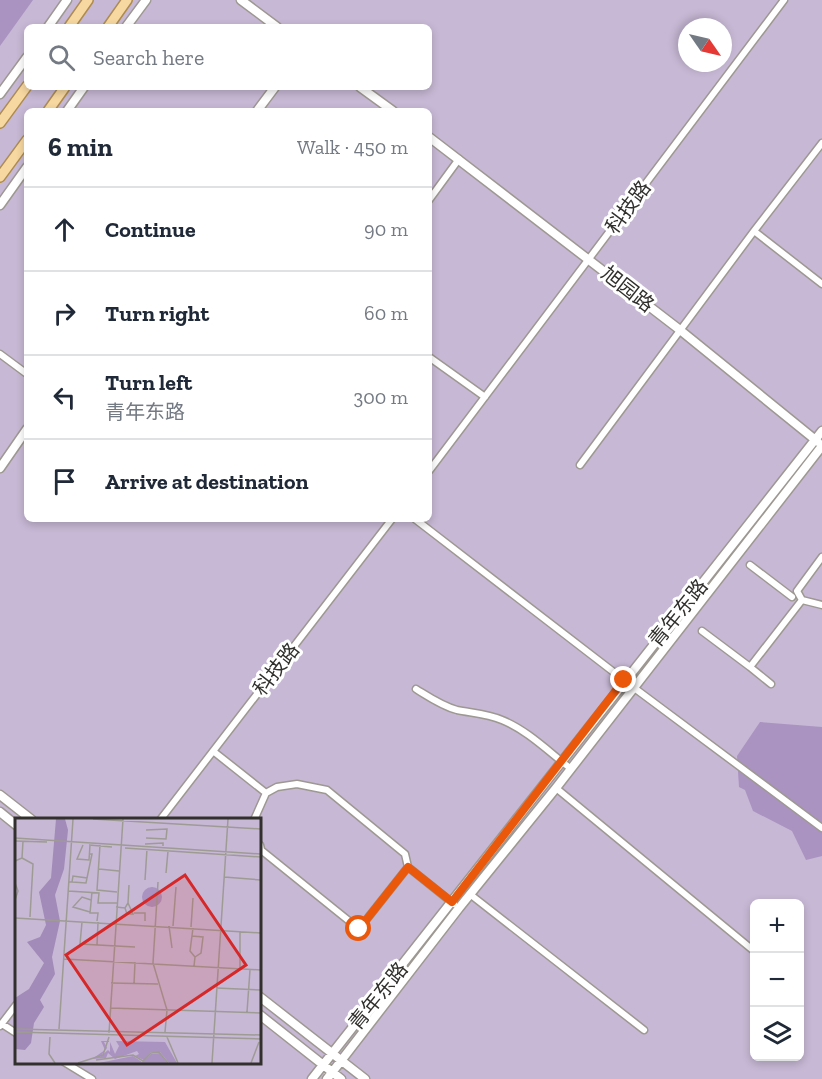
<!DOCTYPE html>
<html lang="en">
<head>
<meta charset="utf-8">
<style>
	:root { --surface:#fff; --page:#f2f2f3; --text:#1f2937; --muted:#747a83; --line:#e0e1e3 }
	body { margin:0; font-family:"Zilla Slab","Noto Sans SC",serif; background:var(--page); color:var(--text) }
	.controls { position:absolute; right:18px; bottom:18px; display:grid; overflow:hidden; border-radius:9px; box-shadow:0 3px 9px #0003 }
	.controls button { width:54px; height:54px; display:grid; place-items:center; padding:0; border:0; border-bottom:2px solid var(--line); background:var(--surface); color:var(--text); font:30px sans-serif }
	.compass { position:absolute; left:678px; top:18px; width:54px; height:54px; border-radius:50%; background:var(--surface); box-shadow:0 3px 9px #0003; rotate:124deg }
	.stop { position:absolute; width:18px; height:18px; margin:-14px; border:4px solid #ea580c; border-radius:50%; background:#fff }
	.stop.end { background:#ea580c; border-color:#fff; box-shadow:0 2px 6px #0008 }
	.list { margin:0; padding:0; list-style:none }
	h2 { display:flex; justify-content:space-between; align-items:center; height:78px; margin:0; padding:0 24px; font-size:26px }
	h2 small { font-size:20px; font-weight:400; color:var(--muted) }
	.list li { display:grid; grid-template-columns:39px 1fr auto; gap:18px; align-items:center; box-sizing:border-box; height:84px; padding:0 24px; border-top:2px solid var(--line) }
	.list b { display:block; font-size:22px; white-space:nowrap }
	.list p { margin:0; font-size:20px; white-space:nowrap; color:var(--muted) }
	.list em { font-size:20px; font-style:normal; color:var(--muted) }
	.icon { flex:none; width:33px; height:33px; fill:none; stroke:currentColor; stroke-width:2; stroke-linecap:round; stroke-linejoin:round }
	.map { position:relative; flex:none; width:822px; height:1079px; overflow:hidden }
	.search { position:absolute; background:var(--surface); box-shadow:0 3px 9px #0003; left:24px; top:24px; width:408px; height:66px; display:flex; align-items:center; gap:15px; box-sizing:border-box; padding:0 21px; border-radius:9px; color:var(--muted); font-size:22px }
	.panel { position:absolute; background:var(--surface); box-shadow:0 3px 9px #0003; left:24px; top:108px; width:408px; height:414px; border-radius:9px }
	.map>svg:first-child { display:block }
	.green { fill:#c7b8d5; fill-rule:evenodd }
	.forest { fill:#aa93c0 }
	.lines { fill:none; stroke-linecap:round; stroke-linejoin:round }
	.street-casing { stroke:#9d9891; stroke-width:9 }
	.secondary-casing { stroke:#9d9891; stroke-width:11 }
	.primary-casing { stroke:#ae8c50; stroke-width:12 }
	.street { stroke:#fff; stroke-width:6 }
	.secondary { stroke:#fff; stroke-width:8 }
	.primary { stroke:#f7d8a1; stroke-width:9 }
	.route { stroke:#ea580c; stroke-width:8 }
	.labels { text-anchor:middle; stroke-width:6; stroke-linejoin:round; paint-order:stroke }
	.street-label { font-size:20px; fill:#32302d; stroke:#fff }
	.inset-road { fill:none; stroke:#9e9b95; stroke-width:1.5 }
	.view { fill:#d62828; fill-opacity:0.15; stroke:#d62828; stroke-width:3 }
	.inset-edge { fill:none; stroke:#32302d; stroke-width:3 }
</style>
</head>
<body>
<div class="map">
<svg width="822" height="1079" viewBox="0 0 822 1079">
	<rect width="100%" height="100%" fill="#e6e2da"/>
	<path class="green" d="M0,0H822V1079H0ZM27,27H429V87H27ZM687,27H723V63H687ZM27,111H429V519H27ZM16,820H260V1062H16ZM754,904H800V1056H754Z"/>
	<path class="forest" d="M0,0H33L0,46Z
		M760,722L822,727V856L806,860L792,831L753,811L745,790L739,787L737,756Z"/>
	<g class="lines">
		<g class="street-casing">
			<path id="street" d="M429,200L459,159
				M754,231L822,284
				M0,354L27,374
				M429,357L485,397
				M580,465L754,231L822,143
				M429,471L784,0
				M415,519L633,687L822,828
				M822,557L797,591L802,600L822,605
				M750,565L792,597
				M702,631L750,667L802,600
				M750,667L771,684
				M416,689C429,697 442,706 457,710C472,713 488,714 502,720C527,730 549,752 570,768
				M213,751L266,793L277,787L297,784L327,790L405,854L408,867L454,904
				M556,788L754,951
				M160,820L392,519
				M254,820L266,793
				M260,845L261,850L359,929L408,867
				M471,895L644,1030
				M2,1024L16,1033
				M0,1026L16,1005
				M64,1062L92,1079"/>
		</g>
		<g class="secondary-casing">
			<path id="secondary" d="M241,0L277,27
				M48,27L67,0
				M126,27L146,0
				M360,87L393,111
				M0,94L27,57
				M67,111L84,87
				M257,111L275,87
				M429,137L680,330L818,442
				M0,205L27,167
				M0,468L27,429
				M0,795L32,820
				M0,812L16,825
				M260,997L365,1079
				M260,1015L341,1079
				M312,1079L822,431
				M327,1079L459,908L556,788L822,446"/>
		</g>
		<g class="primary-casing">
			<path id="primary" d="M69,27L88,0
				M108,27L127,0
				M48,111L65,87
				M0,123L27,86
				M0,177L27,140"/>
		</g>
		<use href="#street" class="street"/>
		<use href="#secondary" class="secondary"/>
		<use href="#primary" class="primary"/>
	</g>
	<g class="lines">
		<path class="route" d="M359,929L408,867L452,902L624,680"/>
	</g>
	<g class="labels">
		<g class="street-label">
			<text transform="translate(628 207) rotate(-53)" y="7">科技路</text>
			<text transform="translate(628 289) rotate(38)" y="7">旭园路</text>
			<text transform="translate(678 613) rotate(-51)" y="7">青年东路</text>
			<text transform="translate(276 669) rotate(-52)" y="7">科技路</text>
			<text transform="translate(378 996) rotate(-51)" y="7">青年东路</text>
		</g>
	</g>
	<g transform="translate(15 818)">
		<rect width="246" height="246" fill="#e6e2da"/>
		<path d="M0,1H246V245H0Z" fill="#c7b8d5"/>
		<path d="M127 79a10 10 0 1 1 20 0a10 10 0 1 1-20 0ZM86,223H94V224H89L92,230L85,239L93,232L95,234V224L100,236L104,228L101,223L150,224L162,245H154L145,234H136L129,242L120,238L124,236L122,233L100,241L93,235L91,240L77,241L90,232ZM145,235L152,245H84L118,238L127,244L136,236Z" fill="#aa93c0"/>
		<path d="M41,1H50L53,12L49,51L40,77L45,103L37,139L40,156L25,182L29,189L19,205L16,225L10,232L0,231V180L14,171L29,145L12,124L25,119L31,107L24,74L36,60Z" fill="#a28bb8"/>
		<path class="inset-road" d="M78,1L246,11M0,20L246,36M131,20L151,21L152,11L131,12M0,23L32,24M130,26L148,25V28M68,27L62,41L74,42L75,27M74,27L97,29M85,27L82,72L102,74M110,30L246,39M7,40L18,46L15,99M0,43L7,40L8,23M84,51L104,53M151,55L153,33M209,59L246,62M72,60L77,36H74M130,62L132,31M54,64H57L71,65L72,60L58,58L57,64M143,64L138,145L152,192L150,214M0,65L3,73L0,82M53,73L84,75L83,85H102M77,74L75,95H83L82,103M101,89L110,90L113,85L114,67M110,90L112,96H118L113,85M75,94L58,89L67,79L76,82M119,95H130V103M0,100L246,115M67,104L65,126L120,129M154,108L157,130M158,108L161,69M176,109L178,80M178,110L175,133L180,139L179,148M177,118L188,119L186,135L180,139M82,127L83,104M49,141L246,152M225,151V113M96,165L143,166M119,166L120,144M201,170L246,172M95,190L246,195M232,194L235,152M0,211L246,217M44,211L58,1M0,214L246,221M94,215L108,1M35,219L34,236L40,245M152,219L163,245M81,242L118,237L128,243L136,235L144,234L153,245M63,245L88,237L94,219M197,245L213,1M236,245L244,224"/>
		<path class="view" d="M170,57L231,147L112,227L51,137Z"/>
		<rect width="246" height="246" class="inset-edge"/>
	</g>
</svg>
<div class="controls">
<button>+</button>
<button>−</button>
<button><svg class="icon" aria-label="layers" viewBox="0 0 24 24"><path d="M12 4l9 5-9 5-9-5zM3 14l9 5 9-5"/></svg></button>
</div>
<svg class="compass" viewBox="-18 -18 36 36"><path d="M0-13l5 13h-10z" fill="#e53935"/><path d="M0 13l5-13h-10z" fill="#747a83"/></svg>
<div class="stop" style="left:359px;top:929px"></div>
<div class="stop end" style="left:624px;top:680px"></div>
<div class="search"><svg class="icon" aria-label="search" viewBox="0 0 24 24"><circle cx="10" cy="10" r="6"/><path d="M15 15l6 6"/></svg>Search here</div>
<section class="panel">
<h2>6 min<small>Walk · 450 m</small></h2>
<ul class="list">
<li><svg class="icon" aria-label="ahead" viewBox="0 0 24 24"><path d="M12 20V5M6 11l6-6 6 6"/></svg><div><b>Continue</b></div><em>90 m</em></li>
<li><svg class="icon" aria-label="right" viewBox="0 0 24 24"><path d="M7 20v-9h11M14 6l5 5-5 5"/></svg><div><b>Turn right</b></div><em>60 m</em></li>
<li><svg class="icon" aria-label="left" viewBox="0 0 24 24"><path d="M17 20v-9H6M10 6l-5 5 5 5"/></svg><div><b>Turn left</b><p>青年东路</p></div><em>300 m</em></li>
<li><svg class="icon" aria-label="arrive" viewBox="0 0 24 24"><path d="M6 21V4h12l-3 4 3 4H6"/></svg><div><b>Arrive at destination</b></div></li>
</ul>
</section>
</div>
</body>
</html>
